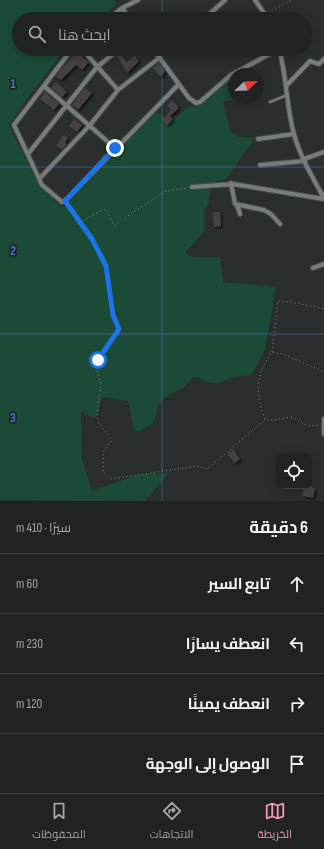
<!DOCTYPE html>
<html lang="ar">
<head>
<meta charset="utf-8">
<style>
	:root { --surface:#202322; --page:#2d2f2f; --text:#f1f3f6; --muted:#a2a4a5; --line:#3d4040; --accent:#f29aaf }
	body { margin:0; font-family:"Sofia Sans Condensed",Cairo,sans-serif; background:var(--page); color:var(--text); direction:rtl }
	.controls { position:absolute; right:12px; bottom:12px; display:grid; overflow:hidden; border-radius:8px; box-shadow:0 2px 10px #0003 }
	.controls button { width:36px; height:36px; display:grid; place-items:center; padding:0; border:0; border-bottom:1px solid var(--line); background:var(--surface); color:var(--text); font:20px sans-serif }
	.compass { position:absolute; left:228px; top:68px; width:36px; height:36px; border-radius:50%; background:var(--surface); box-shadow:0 2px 10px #0003; rotate:67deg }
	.stop { position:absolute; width:12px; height:12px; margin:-9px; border:3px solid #1a73e8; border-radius:50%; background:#fff }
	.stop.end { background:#1a73e8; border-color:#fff; box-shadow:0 1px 4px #0008 }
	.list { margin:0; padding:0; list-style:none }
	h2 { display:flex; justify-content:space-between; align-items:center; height:52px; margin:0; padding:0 16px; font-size:17px }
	h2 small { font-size:13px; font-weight:400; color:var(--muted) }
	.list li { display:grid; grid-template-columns:26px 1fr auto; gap:12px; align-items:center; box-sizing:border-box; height:60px; padding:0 16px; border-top:1px solid var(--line) }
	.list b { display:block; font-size:15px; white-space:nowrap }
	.list em { font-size:13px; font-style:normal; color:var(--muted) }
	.icon { flex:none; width:22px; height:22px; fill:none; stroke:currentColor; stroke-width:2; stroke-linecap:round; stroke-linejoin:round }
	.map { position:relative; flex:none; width:324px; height:501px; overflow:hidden; direction:ltr }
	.search { position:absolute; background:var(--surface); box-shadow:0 2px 10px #0003; left:12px; right:12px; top:12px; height:44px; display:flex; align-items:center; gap:10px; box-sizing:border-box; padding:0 14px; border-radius:22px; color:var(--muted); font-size:15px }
	.sheet { height:292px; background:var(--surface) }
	nav { display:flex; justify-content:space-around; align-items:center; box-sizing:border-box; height:56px; border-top:1px solid var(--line); background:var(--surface); font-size:11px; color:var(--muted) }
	nav a { display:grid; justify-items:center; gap:2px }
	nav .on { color:var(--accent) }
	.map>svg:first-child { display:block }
	.green { fill:#1b4b36 }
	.building { fill:#474143; filter:url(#shadow) }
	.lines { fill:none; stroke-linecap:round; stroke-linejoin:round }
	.service-casing { stroke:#474b49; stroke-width:4 }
	.minor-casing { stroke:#474b49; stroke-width:6 }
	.path { stroke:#868a88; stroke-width:1; stroke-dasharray:1 3; stroke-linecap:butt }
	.service { stroke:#767c78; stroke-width:2 }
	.minor { stroke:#767c78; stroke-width:4 }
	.route { stroke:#1a73e8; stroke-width:5 }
	.grid { fill:none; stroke:#4c72d9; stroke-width:1; stroke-opacity:0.55 }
	.grid-label { font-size:13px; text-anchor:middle; font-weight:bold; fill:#4c72d9; stroke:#212523; stroke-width:3.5; stroke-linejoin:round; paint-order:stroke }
</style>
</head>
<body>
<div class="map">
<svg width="324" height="501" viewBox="0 0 324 501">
	<defs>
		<filter id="shadow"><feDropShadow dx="2" dy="2" stdDeviation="1" flood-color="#0009"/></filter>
	</defs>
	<rect width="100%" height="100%" fill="#2a2f2d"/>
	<path class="green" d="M0,0H115L116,5L100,19H57L50,16L41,19H19V49H60L62,53L23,104L9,126L41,189L63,208L156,112L167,119L173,120L190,106L194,107L233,76L232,100L223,102L230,131L239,137L255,138L226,179L212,183L208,205L204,209V232L185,253L193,257H220L223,282L276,287L265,350L252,375L233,377L218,384L207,382L198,377L192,378L184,387L164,398L158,406L154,422L139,432L134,430L128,401L103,397L100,402L98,414L93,418L81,411L82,460L92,491L139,474L169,473L145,501L0,500Z"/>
	<path class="building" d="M79,49L83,58L89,62L82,70L76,65L61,80L56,76Z
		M120,54L127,62L135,56L139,61L127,73L117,56Z
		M159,63L165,72L160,77L153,68Z
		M56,82L67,92L62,97L51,88Z
		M85,88L92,93L78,110L72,105Z
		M45,92L59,104L54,110L40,99Z
		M172,100L178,106V109L170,116L173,119L167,125L162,120L171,110L167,105Z
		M74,119L82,125L77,132L69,126Z
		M64,135L68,138L65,143L67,144L62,150L56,146Z
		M213,212H220L221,226L214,227Z
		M233,449L240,459L235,463L227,454Z
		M309,485L315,489L313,498L302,496L304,486Z"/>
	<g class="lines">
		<g class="service-casing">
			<path id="service" d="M270,102L287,95"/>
		</g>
		<g class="minor-casing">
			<path id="minor" d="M255,0L268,19
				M122,8L130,19
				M108,19L122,8L138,0
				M204,19L225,0
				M72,49L14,125L42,185L62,202L67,199L179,84
				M82,49L118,90
				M153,49L189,98L196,103L200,102L231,75L279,49
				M279,49C287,77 286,106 294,134C300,157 313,178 324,198
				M287,85L310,61L319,64L324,59
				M44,86L115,148
				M258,139L294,134
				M28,154L97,67L119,49
				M304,159L324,152
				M260,165L305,161
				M40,178L90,125L118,90L159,58
				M231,183L235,204L264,210L271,214L280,224
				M192,187L233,184L324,199
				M237,205L240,214
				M313,268L324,264
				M324,419V434"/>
		</g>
		<path class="path" d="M268,12L292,0
			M66,203L92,239L106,266L113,315L119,329L98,360L97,371L101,384L97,414L98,422L112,440L103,452V472L111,479L197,466L207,469L265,420H274L292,417L308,426L319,425
			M79,223L100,211L106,210L114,225L166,191L188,188
			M272,352L278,301L291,302L324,309
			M265,419C255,392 255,376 272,352L283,354L324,372"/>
		<use href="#service" class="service"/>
		<use href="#minor" class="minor"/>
	</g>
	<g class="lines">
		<path class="route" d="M98,360L119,329L113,315L106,266L92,239L65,201L115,148"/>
	</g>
	<path class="grid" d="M162,0V19M162,49V501M0,167H324M0,334H324"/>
	<g class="grid-label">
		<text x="13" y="88">1</text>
		<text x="13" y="255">2</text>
		<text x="13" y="422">3</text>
	</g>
</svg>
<div class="controls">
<button><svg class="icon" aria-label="locate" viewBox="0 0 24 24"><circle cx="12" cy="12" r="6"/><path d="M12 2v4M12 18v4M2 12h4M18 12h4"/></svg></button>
</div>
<svg class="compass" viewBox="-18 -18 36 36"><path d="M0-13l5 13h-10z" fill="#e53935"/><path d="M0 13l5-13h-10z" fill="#a2a4a5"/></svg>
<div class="stop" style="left:98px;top:360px"></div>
<div class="stop end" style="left:115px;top:148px"></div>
<div class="search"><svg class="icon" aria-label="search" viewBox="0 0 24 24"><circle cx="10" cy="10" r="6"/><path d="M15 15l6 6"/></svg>ابحث هنا</div>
</div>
<section class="sheet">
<h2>6 دقيقة<small>سيرًا · 410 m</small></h2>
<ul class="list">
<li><svg class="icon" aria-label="ahead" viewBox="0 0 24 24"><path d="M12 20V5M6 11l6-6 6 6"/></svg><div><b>تابع السير</b></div><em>60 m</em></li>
<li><svg class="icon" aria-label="left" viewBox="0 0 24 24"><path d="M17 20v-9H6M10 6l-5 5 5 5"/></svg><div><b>انعطف يسارًا</b></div><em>230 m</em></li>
<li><svg class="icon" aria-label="right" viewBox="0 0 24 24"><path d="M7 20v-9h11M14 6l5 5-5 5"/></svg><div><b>انعطف يمينًا</b></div><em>120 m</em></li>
<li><svg class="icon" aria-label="arrive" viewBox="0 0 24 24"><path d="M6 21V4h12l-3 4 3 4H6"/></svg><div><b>الوصول إلى الوجهة</b></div></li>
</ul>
</section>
<nav>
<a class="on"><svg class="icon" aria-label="map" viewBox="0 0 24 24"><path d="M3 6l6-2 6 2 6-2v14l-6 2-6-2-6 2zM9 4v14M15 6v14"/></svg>الخريطة</a>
<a><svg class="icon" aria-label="directions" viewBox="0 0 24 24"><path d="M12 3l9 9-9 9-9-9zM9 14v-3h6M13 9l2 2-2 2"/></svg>الاتجاهات</a>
<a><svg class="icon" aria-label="saved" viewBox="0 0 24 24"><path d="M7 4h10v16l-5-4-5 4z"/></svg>المحفوظات</a>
</nav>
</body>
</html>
